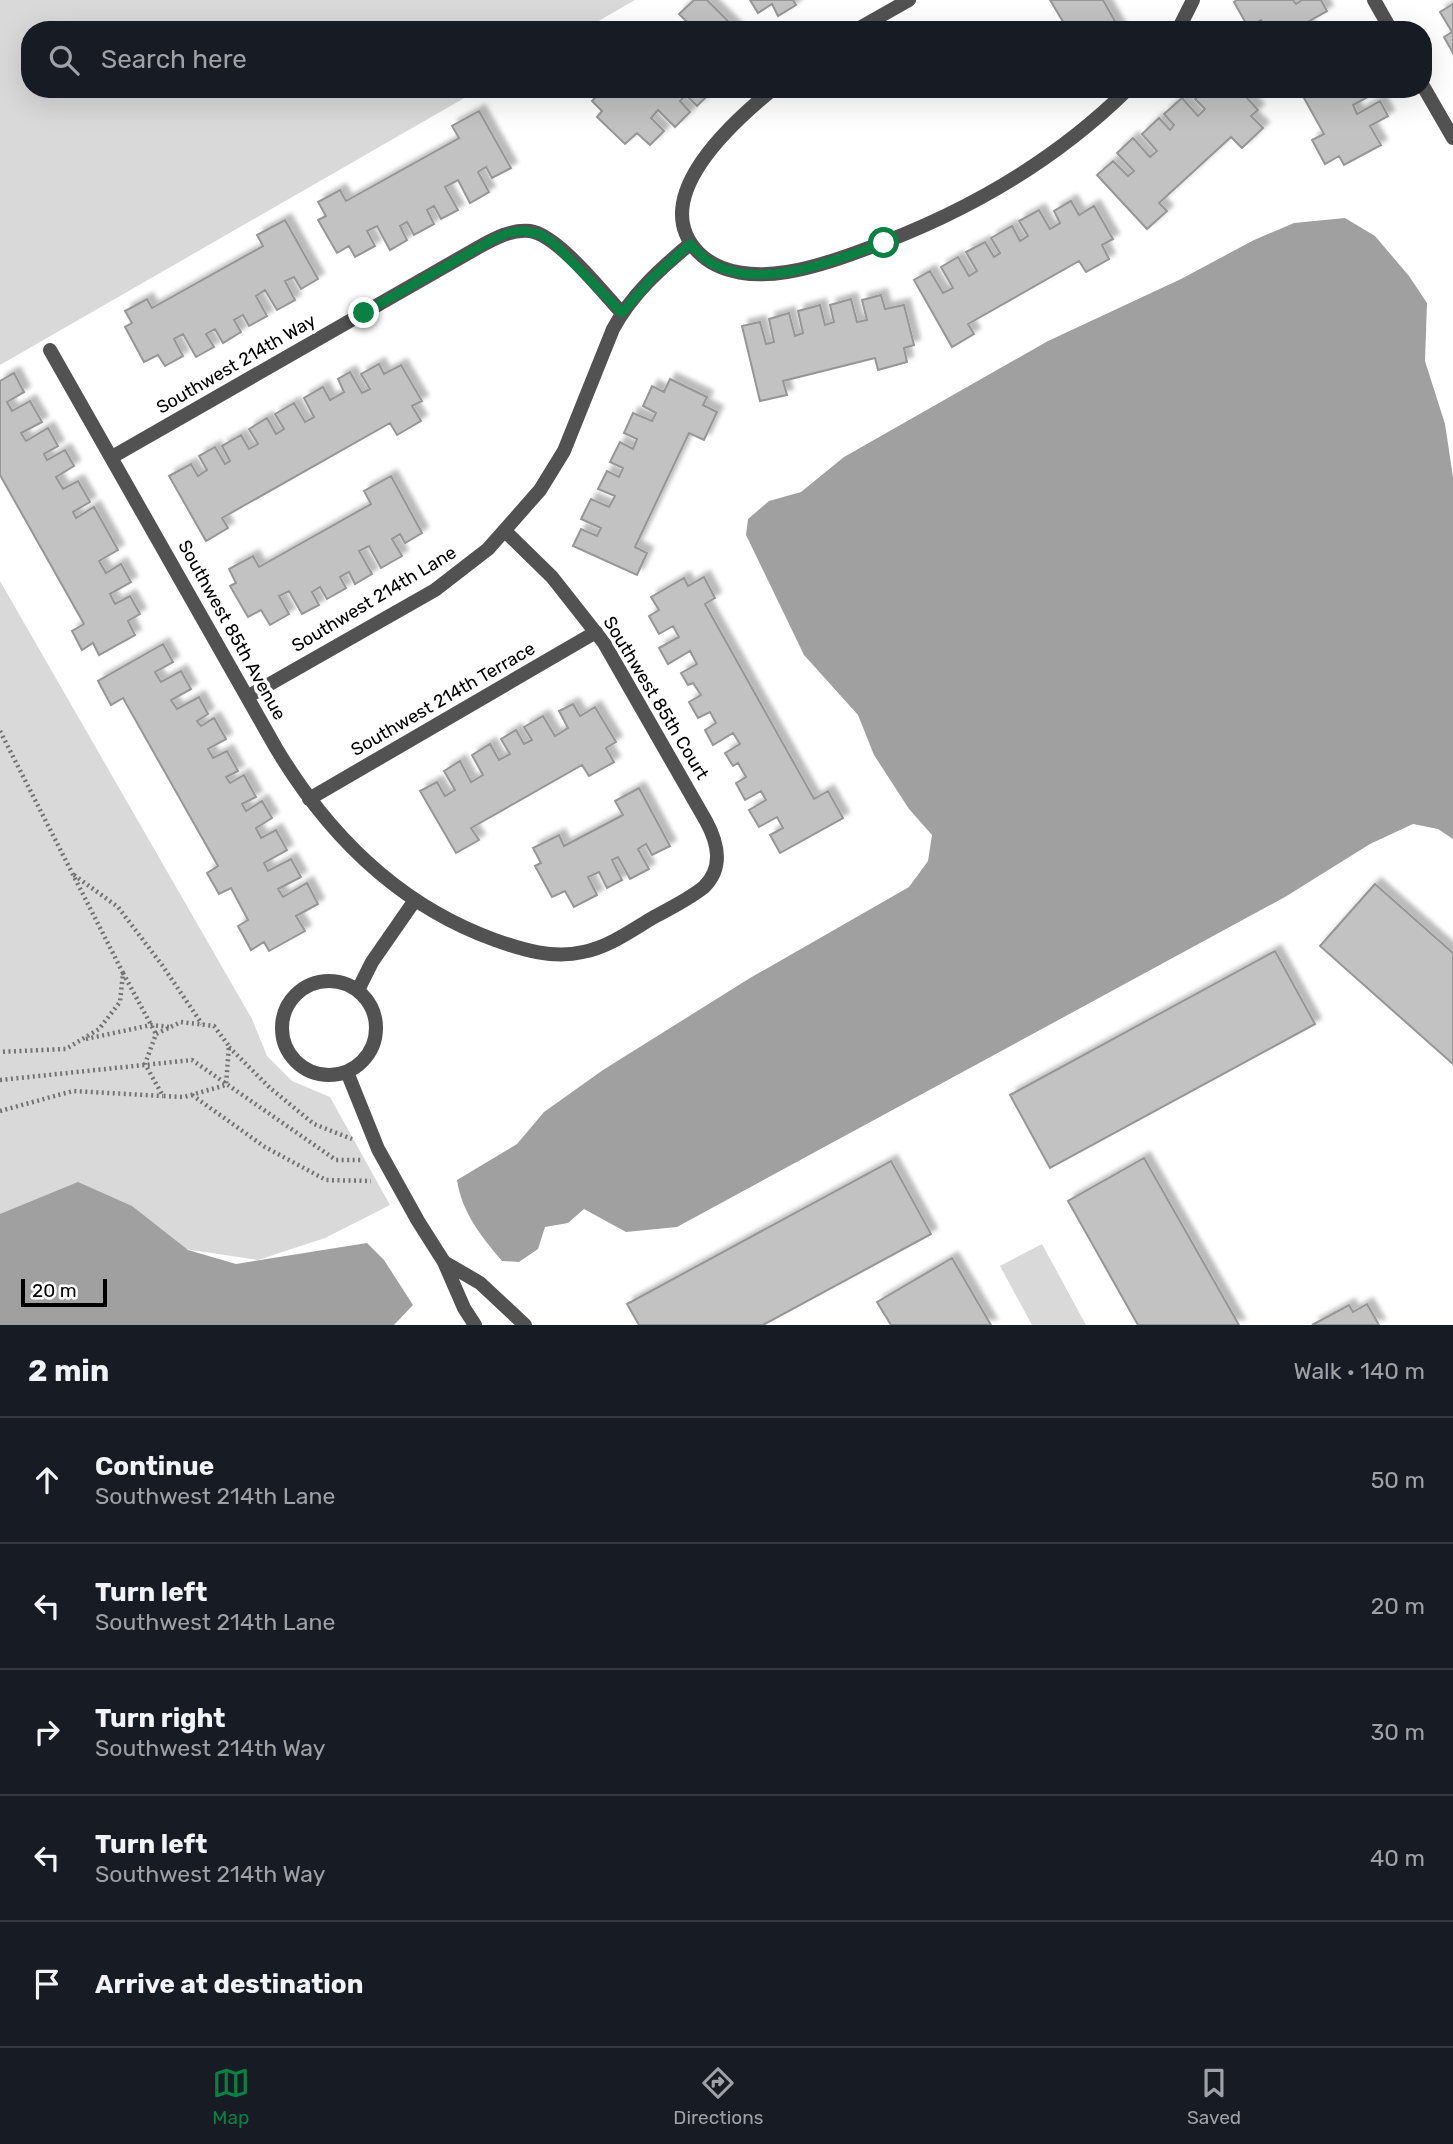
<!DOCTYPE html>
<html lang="en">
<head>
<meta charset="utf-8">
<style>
	:root { --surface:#171b24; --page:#242831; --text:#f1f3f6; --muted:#9ea1a6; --line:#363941; --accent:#0b8043 }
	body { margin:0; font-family:Rubik,sans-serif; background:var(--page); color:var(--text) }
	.scale { position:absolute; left:21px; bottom:18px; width:86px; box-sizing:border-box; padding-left:7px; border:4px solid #000; border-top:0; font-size:19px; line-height:24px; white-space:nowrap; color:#000; -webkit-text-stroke:5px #fff; paint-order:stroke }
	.stop { position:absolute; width:21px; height:21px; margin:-16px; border:5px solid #0b8043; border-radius:50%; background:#fff }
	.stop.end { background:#0b8043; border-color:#fff; box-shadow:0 2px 7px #0008 }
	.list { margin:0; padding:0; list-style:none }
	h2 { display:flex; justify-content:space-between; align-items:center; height:91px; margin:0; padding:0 28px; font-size:30px }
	h2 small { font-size:23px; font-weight:400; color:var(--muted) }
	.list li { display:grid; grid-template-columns:46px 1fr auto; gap:21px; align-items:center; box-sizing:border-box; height:126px; padding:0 28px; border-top:2px solid var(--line) }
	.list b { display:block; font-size:26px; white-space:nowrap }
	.list p { margin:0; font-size:23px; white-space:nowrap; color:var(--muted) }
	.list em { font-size:23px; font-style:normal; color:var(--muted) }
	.icon { flex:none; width:38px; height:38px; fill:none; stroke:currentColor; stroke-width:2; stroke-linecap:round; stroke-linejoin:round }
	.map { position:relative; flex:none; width:1453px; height:1325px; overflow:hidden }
	.search { position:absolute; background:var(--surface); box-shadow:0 7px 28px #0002; left:21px; right:21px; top:21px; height:77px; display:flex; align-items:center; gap:18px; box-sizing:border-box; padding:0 24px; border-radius:28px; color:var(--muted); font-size:26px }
	.sheet { height:721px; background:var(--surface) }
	nav { display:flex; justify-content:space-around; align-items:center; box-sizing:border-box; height:98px; border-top:2px solid var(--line); background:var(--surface); font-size:19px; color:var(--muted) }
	nav a { display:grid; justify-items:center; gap:4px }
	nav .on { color:var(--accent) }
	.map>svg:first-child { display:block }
	.green { fill:#d9d9d9 }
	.water { fill:#a0a0a0 }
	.building { fill:#c2c2c2; stroke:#969696; stroke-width:2; filter:url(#shadow) }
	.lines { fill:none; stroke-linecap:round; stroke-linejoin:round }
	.path { stroke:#747474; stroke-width:4.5; stroke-dasharray:2 3.5; stroke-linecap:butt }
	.minor { stroke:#525252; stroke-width:14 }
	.tertiary { stroke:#525252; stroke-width:14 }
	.route { stroke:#0b8043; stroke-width:9 }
	.labels { text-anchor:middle; stroke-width:7; stroke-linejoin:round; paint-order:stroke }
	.street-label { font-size:18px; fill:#000; stroke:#fff }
</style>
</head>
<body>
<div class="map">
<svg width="1453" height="1325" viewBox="0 0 1453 1325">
	<defs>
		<filter id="shadow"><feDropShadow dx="6" dy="-6" stdDeviation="2" flood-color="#0004"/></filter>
	</defs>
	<rect width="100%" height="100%" fill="#fff"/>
	<path class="green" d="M0,0H635L583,30H30V89H480L0,365Z
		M0,581L252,1019L267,1056L292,1081L330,1097L390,1205L325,1238L258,1260L0,1221Z
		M1042,1244L1086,1325H1032L1000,1266Z"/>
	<path class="water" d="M1345,218L1375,236L1409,276L1427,303L1425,361L1445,424L1453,477V839L1438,829L1413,824L1370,844L1285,897L677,1227L626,1232L584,1209L568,1223L545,1227L538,1249L519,1262L502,1261C481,1236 462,1213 457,1180L517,1144L544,1112L603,1070L750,978L909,887L928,861L932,835L909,809L874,755L858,715L804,655L746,535L748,519L769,501L801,492L844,457L1048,341L1181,279L1254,240L1294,223Z
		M78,1182L132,1206L188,1250L236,1264L367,1243L384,1260L413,1305L394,1325H0V1214Z"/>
	<path class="building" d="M694,0H707L737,30H685L690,25L679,14Z
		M750,0H793L796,5L778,16L772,4L758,13Z
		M1050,0H1103L1120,30H1068Z
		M1237,0H1293L1296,4L1302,0H1321L1327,11L1306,23L1309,30H1266L1261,20L1248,27L1234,2Z
		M1453,4V53L1444,37L1452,32L1440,12Z
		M603,89H615L620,94L626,89H710L712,91L697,106L686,95L680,101L690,112L675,127L658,110L651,118L664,131L650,145L637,133L625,144L597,117L602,111L592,101Z
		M1206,89H1216L1219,93L1223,89H1239L1258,110L1251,116L1263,128L1242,148L1231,137L1159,203L1167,211L1147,229L1097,175L1113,161L1128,176L1134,171L1117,153L1133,138L1150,157L1157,151L1142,134L1159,118L1170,130L1174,125L1164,114L1182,98L1198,116L1205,109L1195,99Z
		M1299,89H1375L1377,92L1353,105L1357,114L1380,101L1388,116L1370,126L1381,145L1344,165L1339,156L1325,164L1312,140L1324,134Z
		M479,111L511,168L492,178L486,167L478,172L489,192L470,203L458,180L445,187L458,210L441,219L434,206L427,210L434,224L414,235L407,222L400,226L407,240L390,250L377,226L367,231L375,246L355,257L349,246L337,253L318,220L326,216L318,202L340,190L346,201L459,138L452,126Z
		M1071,201L1079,215L1094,206L1113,239L1102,245L1109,259L1086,272L1079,261L968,324L974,334L952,347L914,280L930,271L943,293L953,288L941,267L958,257L969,276L977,271L966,252L985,242L994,257L1000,253L991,238L1012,226L1020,241L1028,236L1019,221L1039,210L1050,229L1060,223L1054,211Z
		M285,220L318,279L301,289L294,277L285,281L295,300L277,310L265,290L256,296L267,316L249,326L243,315L234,320L241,332L223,343L215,329L206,334L214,347L196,357L183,334L174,339L183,356L165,366L158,355L144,362L125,327L132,323L125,311L147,299L152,308L263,246L257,235Z
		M881,295L885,309L904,305L914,345L904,348L907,362L878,370L875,358L783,381L787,395L760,401L742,326L760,322L766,344L774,342L769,319L789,313L795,336L803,333L798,311L820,305L825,325L834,322L830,305L851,299L857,322L867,320L862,300Z
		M379,364L384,374L401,365L422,401L412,406L421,421L397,435L390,423L222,518L228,528L206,541L169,476L191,464L198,476L207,470L199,456L215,447L225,464L230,461L222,446L241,435L249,449L258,444L249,429L267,418L276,434L284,429L275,414L294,403L305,422L314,417L304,398L323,387L330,400L344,392L338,379L350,372L362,393L370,389L361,374Z
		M14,373L24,392L7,402L12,411L30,401L42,422L21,433L26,441L48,428L58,446L44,454L47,460L65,450L74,466L56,477L63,489L78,481L90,502L73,512L76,518L94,507L118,550L99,561L106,573L121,564L131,582L110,594L115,604L130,596L140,614L128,621L135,635L99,655L93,643L82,650L72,631L84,624L0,475V381Z
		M670,379L707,397L703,405L717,412L704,440L689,433L635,547L647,553L637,575L573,546L581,529L597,536L601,528L581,519L591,499L609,507L615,496L598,489L607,471L619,477L623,468L610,462L620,442L633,449L637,439L624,433L633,413L652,421L656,413L643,406L652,386L664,392Z
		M391,476L422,533L405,543L400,534L392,539L402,556L381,568L369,546L359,551L372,574L355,584L349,572L340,577L346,588L327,599L320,587L312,592L319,605L302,614L289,591L279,596L289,614L270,625L261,610L248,617L230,586L236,583L229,569L253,556L259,567L371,504L364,491Z
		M704,577L715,598L705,604L814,799L828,791L843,818L780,853L770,835L783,828L777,817L759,827L749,810L766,800L761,791L745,800L736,783L746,777L738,763L733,766L725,753L740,744L733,733L713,745L705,730L716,723L710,712L698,718L689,702L701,695L693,683L688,685L681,673L697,664L690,651L668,664L659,648L679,637L673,626L659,634L649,616L659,610L651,597L684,578L688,586Z
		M163,644L173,662L155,672L161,682L181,671L191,689L171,700L177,709L199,697L208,714L197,721L201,726L214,718L226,739L208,749L213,758L227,751L238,771L226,777L230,783L244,775L256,797L242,804L246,811L262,801L272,818L256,828L261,838L276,830L287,850L264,863L268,871L291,859L301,877L278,889L283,897L307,883L318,904L296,916L305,931L269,951L264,942L251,950L238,926L248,920L231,888L219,894L207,873L218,866L123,698L111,705L98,681Z
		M573,704L580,716L595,707L616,742L606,748L614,762L589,776L582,765L471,828L479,840L456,853L420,791L437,782L445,796L455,790L444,771L460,761L471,782L483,775L472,755L490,744L499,760L510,754L501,739L516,730L524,744L532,740L524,727L543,716L555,736L568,728L559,711Z
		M639,788L670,846L652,855L646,844L638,849L649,869L630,879L618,857L612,860L622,880L607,888L599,872L588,877L597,895L574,907L565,891L552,897L535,866L541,863L533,848L559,835L564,846L623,815L615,801Z
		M1375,884L1453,953V1064L1320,946Z
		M1275,951L1315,1024L1050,1168L1010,1095Z
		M1144,1158L1239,1325H1138L1068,1201Z
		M891,1161L931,1234L763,1325H639L627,1304Z
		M952,1258L991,1325H891L877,1302Z
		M1367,1304L1379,1325H1312L1349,1305L1353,1312Z"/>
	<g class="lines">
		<path class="path" d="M0,731L123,973L120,1002L99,1029L66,1049L0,1052
			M74,875L118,907L162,965L202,1024
			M123,973L156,1034
			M181,1022L214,1026L229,1046L226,1085L184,1097L163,1096L145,1064L156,1034Z
			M86,1039L151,1025L170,1027
			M229,1047L270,1088L314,1124L352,1139
			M0,1080L192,1060L336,1160H363
			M192,1095L265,1147L326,1180L371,1181
			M0,1111L73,1091L163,1096"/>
		<path class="minor" d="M1374,0L1391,30
			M856,30L909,0
			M1178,30L1193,0
			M1423,86L1453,138
			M773,89C734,121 646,198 698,252C720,275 757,277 787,272C813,268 839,259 863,250C961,215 1054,162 1128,89
			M50,350L276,748C328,835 398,905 495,940C523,950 553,959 583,952C609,947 632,930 654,917C671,908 689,899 704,887C724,867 718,843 706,821L604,643L552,577L506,532
			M112,457L479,247C495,238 512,229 530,231C558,235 603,293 622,313
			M247,697L435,590L488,549L540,490L564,451L613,329C632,294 660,269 690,244
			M309,799L596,632
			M358,990L372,962L415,900"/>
		<path class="tertiary" d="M282 1028a47 47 0 1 1 94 0a47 47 0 1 1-94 0Z
			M347,1072L378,1149L418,1221L444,1262L464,1308L475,1325
			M444,1262L480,1283L525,1325"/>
	</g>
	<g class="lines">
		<path class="route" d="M364,313L492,240L508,233L524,231L540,234L555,244L622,313L651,279L690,244C697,251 705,261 715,265C764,290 836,260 884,243"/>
	</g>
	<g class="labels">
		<g class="street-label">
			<text transform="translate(236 364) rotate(-30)" y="6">Southwest 214th Way</text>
			<text transform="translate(374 599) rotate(-31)" y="6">Southwest 214th Lane</text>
			<text transform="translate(232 630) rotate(61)" y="6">Southwest 85th Avenue</text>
			<text transform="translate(656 698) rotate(59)" y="6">Southwest 85th Court</text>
			<text transform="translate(443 699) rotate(-30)" y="6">Southwest 214th Terrace</text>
		</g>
	</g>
</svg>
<div class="scale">20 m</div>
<div class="stop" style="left:884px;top:243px"></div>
<div class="stop end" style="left:364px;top:313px"></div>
<div class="search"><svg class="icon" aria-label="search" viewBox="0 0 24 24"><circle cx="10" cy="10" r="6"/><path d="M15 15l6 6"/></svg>Search here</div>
</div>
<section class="sheet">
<h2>2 min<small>Walk · 140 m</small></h2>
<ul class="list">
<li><svg class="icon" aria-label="ahead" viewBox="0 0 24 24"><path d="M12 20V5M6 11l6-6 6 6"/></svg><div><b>Continue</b><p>Southwest 214th Lane</p></div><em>50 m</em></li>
<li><svg class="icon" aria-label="left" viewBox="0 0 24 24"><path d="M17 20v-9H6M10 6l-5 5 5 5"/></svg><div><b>Turn left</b><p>Southwest 214th Lane</p></div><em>20 m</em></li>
<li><svg class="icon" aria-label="right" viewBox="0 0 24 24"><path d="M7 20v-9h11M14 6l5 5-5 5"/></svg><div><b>Turn right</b><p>Southwest 214th Way</p></div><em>30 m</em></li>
<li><svg class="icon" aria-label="left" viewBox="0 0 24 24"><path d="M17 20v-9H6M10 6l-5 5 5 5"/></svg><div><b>Turn left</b><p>Southwest 214th Way</p></div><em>40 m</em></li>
<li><svg class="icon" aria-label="arrive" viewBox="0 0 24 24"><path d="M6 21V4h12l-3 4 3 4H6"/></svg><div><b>Arrive at destination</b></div></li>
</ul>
</section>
<nav>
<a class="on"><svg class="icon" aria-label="map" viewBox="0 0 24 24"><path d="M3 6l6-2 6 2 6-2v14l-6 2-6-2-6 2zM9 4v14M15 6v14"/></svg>Map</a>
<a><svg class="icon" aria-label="directions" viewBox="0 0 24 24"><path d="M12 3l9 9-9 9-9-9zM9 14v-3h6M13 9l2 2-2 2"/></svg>Directions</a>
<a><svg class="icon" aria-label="saved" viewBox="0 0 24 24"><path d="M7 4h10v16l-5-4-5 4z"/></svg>Saved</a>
</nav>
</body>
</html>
